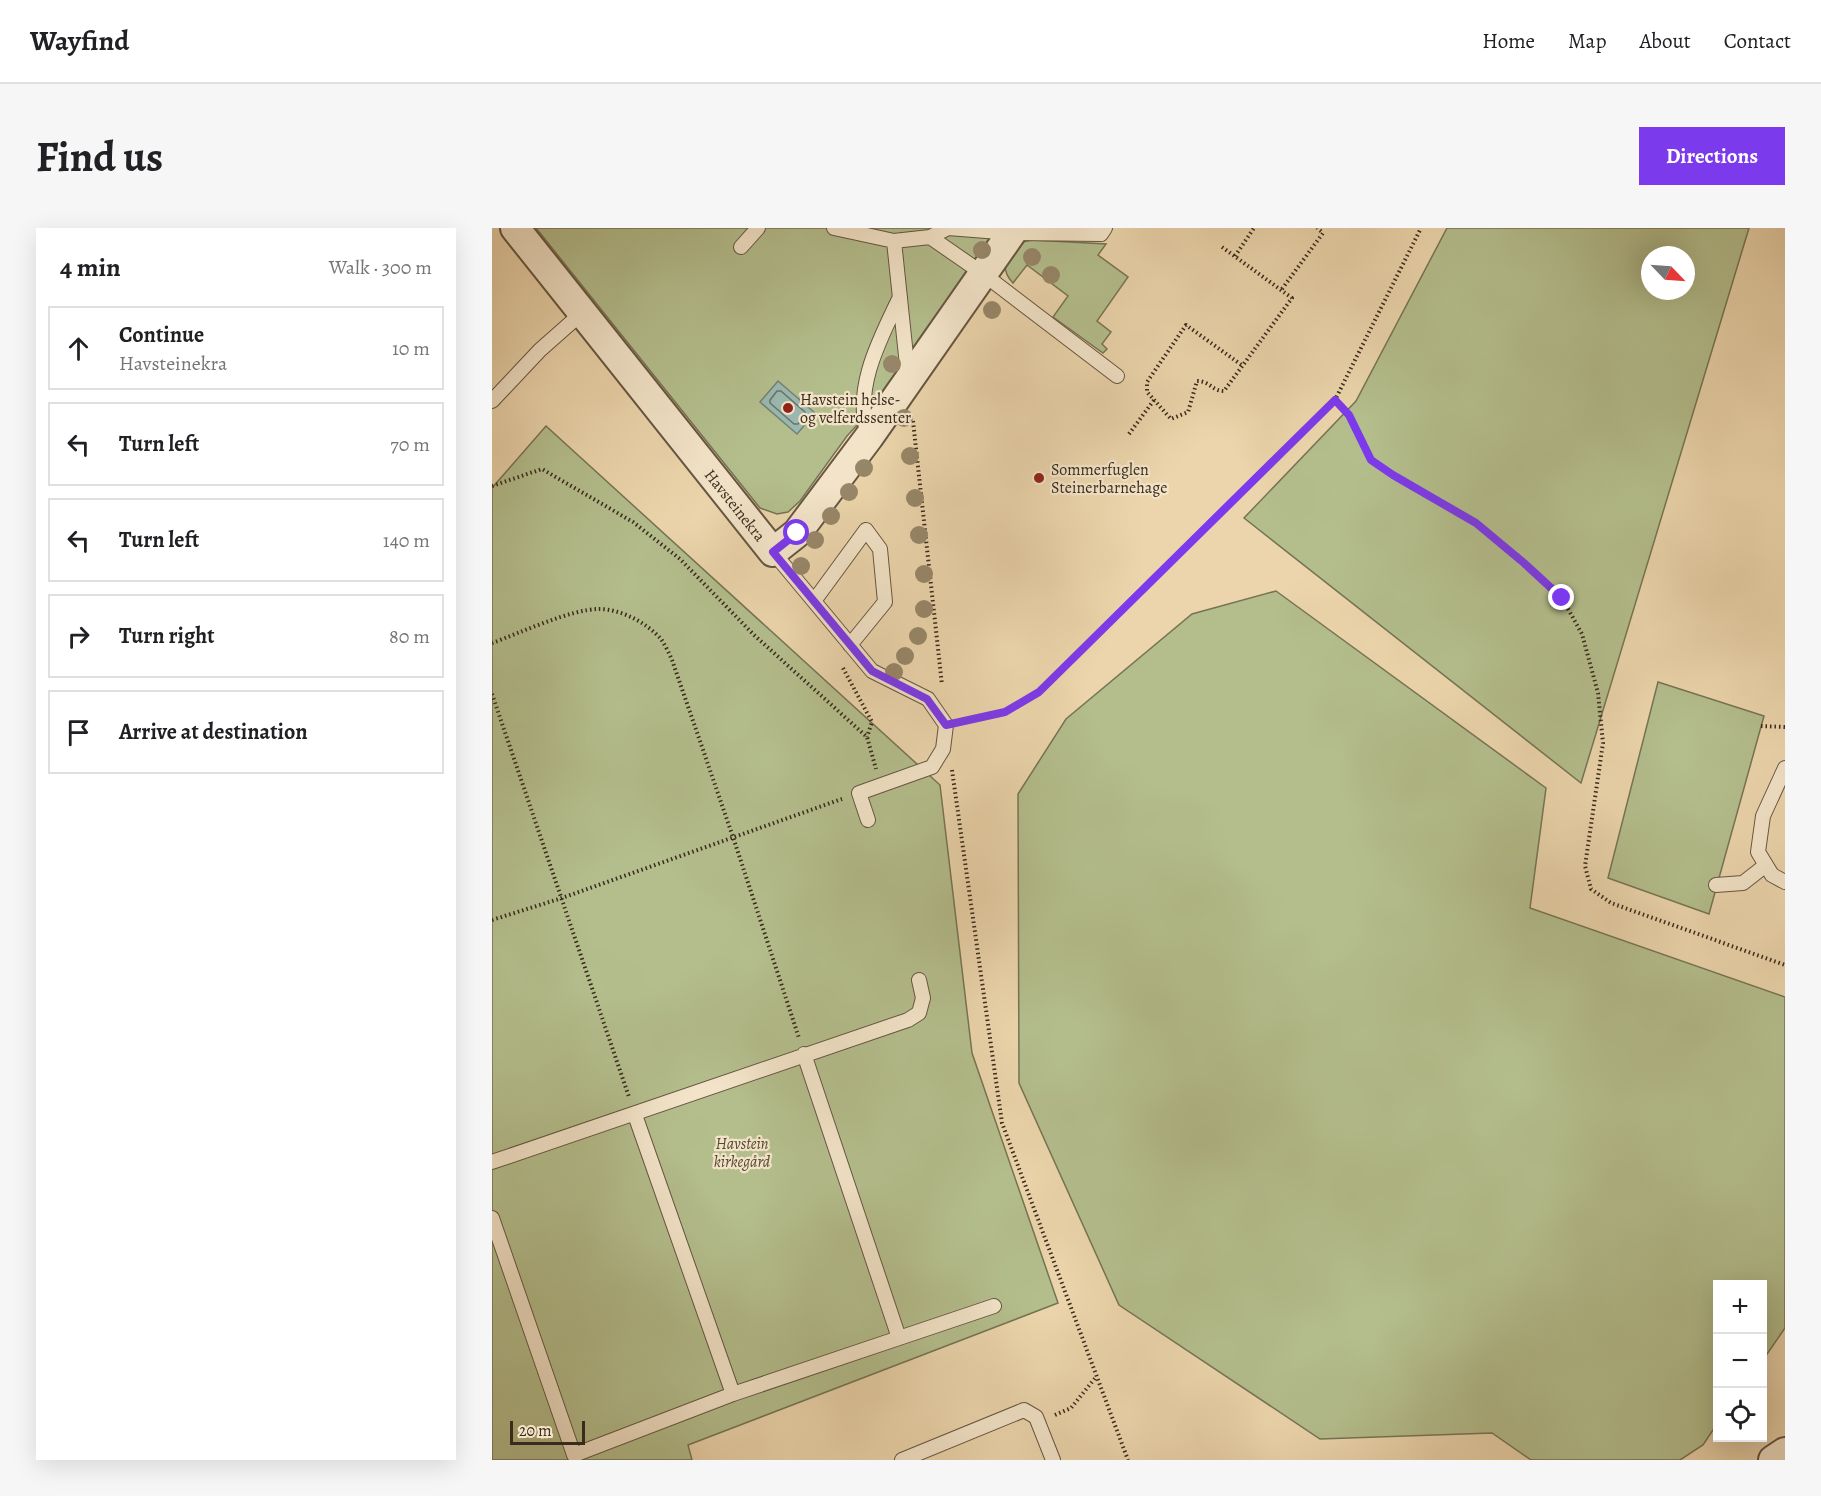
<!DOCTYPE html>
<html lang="en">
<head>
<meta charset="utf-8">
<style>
	:root { --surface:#fff; --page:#f6f6f6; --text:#202124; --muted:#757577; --line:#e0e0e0; --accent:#7c3aed }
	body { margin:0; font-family:Alegreya,serif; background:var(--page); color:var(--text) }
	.controls { position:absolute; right:18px; bottom:18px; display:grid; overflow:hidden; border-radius:0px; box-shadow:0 6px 24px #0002 }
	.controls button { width:54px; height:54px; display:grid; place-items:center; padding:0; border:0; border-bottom:2px solid var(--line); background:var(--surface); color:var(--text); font:30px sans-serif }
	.compass { position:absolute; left:1149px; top:18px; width:54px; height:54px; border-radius:50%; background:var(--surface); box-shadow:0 6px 24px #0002; rotate:115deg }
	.scale { position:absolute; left:18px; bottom:15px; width:75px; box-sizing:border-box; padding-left:6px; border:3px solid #392b1d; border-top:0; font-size:16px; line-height:21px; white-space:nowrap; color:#392b1d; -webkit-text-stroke:4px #f3e4c9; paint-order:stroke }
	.stop { position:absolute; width:18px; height:18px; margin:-14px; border:4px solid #7c3aed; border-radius:50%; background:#fff }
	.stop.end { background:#7c3aed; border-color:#fff; box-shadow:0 2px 6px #0008 }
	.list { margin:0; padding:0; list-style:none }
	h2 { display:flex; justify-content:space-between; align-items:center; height:78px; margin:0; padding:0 24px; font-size:26px }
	h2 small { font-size:20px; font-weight:400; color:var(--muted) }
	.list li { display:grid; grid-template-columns:39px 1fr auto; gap:18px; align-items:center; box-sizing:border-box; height:84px; margin:0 12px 12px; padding:0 12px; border:2px solid var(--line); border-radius:0px }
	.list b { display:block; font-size:22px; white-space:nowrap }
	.list p { margin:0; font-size:20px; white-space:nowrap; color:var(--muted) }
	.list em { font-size:20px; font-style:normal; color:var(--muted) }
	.icon { flex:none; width:33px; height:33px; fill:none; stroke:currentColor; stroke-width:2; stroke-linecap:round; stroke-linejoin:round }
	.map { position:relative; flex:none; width:1293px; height:1232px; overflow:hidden; border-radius:0px }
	header { display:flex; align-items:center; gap:36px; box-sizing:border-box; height:84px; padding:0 30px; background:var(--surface); border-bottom:2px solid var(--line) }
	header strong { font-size:28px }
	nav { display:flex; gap:33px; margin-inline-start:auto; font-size:21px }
	.intro { display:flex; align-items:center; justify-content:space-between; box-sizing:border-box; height:144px; padding:0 36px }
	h1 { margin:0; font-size:42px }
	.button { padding:15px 27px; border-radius:0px; background:var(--accent); color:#fff; font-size:21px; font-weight:700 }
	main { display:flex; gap:36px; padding:0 36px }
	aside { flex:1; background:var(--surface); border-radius:0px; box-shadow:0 6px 24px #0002 }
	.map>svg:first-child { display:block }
	.green { fill:#b4be8d; stroke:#767455; stroke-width:1.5; fill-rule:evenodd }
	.water { fill:#9ab8b0; stroke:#738075; stroke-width:1.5 }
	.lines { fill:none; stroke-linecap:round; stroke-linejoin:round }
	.shore { stroke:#6a7266; stroke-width:1.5 }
	.lane-casing { stroke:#665641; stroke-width:16 }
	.street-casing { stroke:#665641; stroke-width:32 }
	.path { stroke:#392b1d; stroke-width:4; stroke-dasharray:1.5 3; stroke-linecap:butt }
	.lane { stroke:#f3e4c9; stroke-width:14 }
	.street { stroke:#f3e4c9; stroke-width:28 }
	.tree { fill:#978769 }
	.route { stroke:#7c3aed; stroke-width:8 }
	.poi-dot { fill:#8f2418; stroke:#f3e4c9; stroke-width:2 }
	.labels { text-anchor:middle; stroke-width:4.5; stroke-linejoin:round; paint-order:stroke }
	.poi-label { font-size:16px; fill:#392b1d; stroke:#f3e4c9; text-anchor:start }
	.street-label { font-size:16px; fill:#392b1d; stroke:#f3e4c9 }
	.park-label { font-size:16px; font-style:italic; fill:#524833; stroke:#f3e4c9 }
</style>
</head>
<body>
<header>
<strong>Wayfind</strong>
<nav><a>Home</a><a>Map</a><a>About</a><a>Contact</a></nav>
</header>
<div class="intro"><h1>Find us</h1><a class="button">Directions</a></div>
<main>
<aside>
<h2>4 min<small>Walk · 300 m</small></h2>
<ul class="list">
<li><svg class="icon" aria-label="ahead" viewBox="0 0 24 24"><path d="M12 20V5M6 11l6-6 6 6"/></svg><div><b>Continue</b><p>Havsteinekra</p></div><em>10 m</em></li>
<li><svg class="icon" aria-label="left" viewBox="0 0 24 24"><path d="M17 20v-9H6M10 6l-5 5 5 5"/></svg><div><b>Turn left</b></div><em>70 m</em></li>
<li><svg class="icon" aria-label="left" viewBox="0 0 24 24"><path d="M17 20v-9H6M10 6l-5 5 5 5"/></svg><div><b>Turn left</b></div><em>140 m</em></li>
<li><svg class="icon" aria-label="right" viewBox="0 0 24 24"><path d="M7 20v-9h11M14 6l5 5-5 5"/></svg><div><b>Turn right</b></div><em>80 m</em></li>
<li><svg class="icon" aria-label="arrive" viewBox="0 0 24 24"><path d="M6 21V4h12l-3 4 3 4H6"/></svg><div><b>Arrive at destination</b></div></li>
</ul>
</aside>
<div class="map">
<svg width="1293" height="1232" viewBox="0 0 1293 1232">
	<rect width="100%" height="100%" fill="#ecd5ac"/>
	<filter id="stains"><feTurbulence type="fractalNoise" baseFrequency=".00333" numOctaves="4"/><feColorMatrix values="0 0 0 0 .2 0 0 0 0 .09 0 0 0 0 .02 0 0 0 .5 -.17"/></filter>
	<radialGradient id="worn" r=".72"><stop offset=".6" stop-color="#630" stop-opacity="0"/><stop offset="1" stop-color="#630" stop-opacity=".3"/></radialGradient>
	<path class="green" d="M44,0H513L390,170L355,208L308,273L296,284L285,286L268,280Z
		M955,0H1257L1089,555L752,290L864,173ZM1158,27H1194V63H1158Z
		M541,12L614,16L606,27L636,49L605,93L619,104L610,116L615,121L611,125L561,89L576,68L535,37L521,55C516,50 513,45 513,37L530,14Z
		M54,198L448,557L480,825L566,1075L196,1217L200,1232H0V260Z
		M784,363L1054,560L1038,680L1293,769V1100L1271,1132L1270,1056H1226L1225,1196L1211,1217L1188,1232H1039L1000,1205L828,1211L627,1077L527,855L526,566L574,491L700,386Z
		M1166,454L1272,488L1217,686L1116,650Z"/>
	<path class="water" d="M286,153L323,185L305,206L268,174Z"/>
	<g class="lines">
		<path class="shore" d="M285,163H289L313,184V188L306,196H302L278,175V172Z"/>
		<g class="lane-casing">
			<path id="lane" d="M342,0L402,13L416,147
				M438,9L490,45L625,148
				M402,13L438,9L456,0L520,5L609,6L613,0
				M249,19L266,0
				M0,173L48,122L91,84
				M376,207C361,160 388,111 408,69
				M281,324L380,443L436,471L454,497L451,521L440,539L367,565L376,592
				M322,373L374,302L388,321L393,374L358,417
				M1293,540L1271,588L1266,624L1280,647L1293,654
				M1224,657L1251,655L1274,637
				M143,887L241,1166
				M0,934L416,792L427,785L431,770L427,752
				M0,990L82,1227L241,1166L407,1110L312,826
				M407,1110L502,1078
				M410,1232L532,1182L544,1189L561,1232"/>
		</g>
		<g class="street-casing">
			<g id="street">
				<path id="s1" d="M23,0L281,324L305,305L377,209L523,0"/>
				<path d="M1281,1232L1293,1224"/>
			</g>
		</g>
		<path class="path" d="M730,19L800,70L732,163C720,163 718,153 705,153L696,184L679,191L655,164V154L694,97L751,138
			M743,28L762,0
			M790,61L831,5L825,0
			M843,172L857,187L879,232L901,247L984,295L1032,335L1070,370L1090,406L1106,465L1111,515L1093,638L1099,661L1119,675L1293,737
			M421,193L450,457
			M637,206L662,172
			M0,258L50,241L141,294L188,331L262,407L375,509L384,541
			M0,415C28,405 79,381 107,381C129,381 155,395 169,411C173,417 177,425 180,432L241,609L307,810
			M351,440L380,494L375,509
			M0,466L137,869
			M473,493L513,484L547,464L843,172L929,0
			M1269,498L1293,499
			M460,542L510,895L636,1232
			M0,692L70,670L350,571
			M563,1187L579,1180L604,1149"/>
		<use href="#lane" class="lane"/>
		<use href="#street" class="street"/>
	</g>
	<g class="tree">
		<circle cx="490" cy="22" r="9"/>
		<circle cx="540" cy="29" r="9"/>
		<circle cx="559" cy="47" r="9"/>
		<circle cx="500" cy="82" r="9"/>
		<circle cx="400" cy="136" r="9"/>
		<circle cx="412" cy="190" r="9"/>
		<circle cx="418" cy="228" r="9"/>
		<circle cx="372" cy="240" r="9"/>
		<circle cx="357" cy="264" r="9"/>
		<circle cx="423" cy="270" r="9"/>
		<circle cx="339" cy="288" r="9"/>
		<circle cx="427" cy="307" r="9"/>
		<circle cx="323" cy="312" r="9"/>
		<circle cx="309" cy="338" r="9"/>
		<circle cx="432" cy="346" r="9"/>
		<circle cx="432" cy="381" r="9"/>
		<circle cx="426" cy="408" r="9"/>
		<circle cx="413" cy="428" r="9"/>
		<circle cx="402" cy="444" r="9"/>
	</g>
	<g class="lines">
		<path class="route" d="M305,305L281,324L380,443L435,471L454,497L513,484L547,464L843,172L857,187L879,232L901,247L984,295L1032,335L1070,370"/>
	</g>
	<g class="poi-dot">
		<circle cx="296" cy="180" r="6"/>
		<circle cx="547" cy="250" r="6"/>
	</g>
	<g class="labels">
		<g class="poi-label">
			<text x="308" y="177">Havstein helse-<tspan x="308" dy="18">og velferdssenter</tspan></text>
			<text x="559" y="247">Sommerfuglen<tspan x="559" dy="18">Steinerbarnehage</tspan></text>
		</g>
		<g class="street-label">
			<text dy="6" stroke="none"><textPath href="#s1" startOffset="354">Havsteinekra</textPath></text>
		</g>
		<g class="park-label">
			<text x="250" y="921">Havstein<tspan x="250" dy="18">kirkegård</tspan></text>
		</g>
	</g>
	<rect width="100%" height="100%" filter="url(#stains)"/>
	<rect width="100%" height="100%" fill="url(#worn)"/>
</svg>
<div class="controls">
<button>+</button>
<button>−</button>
<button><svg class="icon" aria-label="locate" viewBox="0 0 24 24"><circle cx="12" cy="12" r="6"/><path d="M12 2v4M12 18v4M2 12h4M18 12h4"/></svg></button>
</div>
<svg class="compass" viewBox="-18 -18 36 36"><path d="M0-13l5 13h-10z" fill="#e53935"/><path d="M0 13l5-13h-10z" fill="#757577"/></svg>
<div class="scale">20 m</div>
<div class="stop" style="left:305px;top:305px"></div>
<div class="stop end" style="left:1070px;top:370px"></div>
</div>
</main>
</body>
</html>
